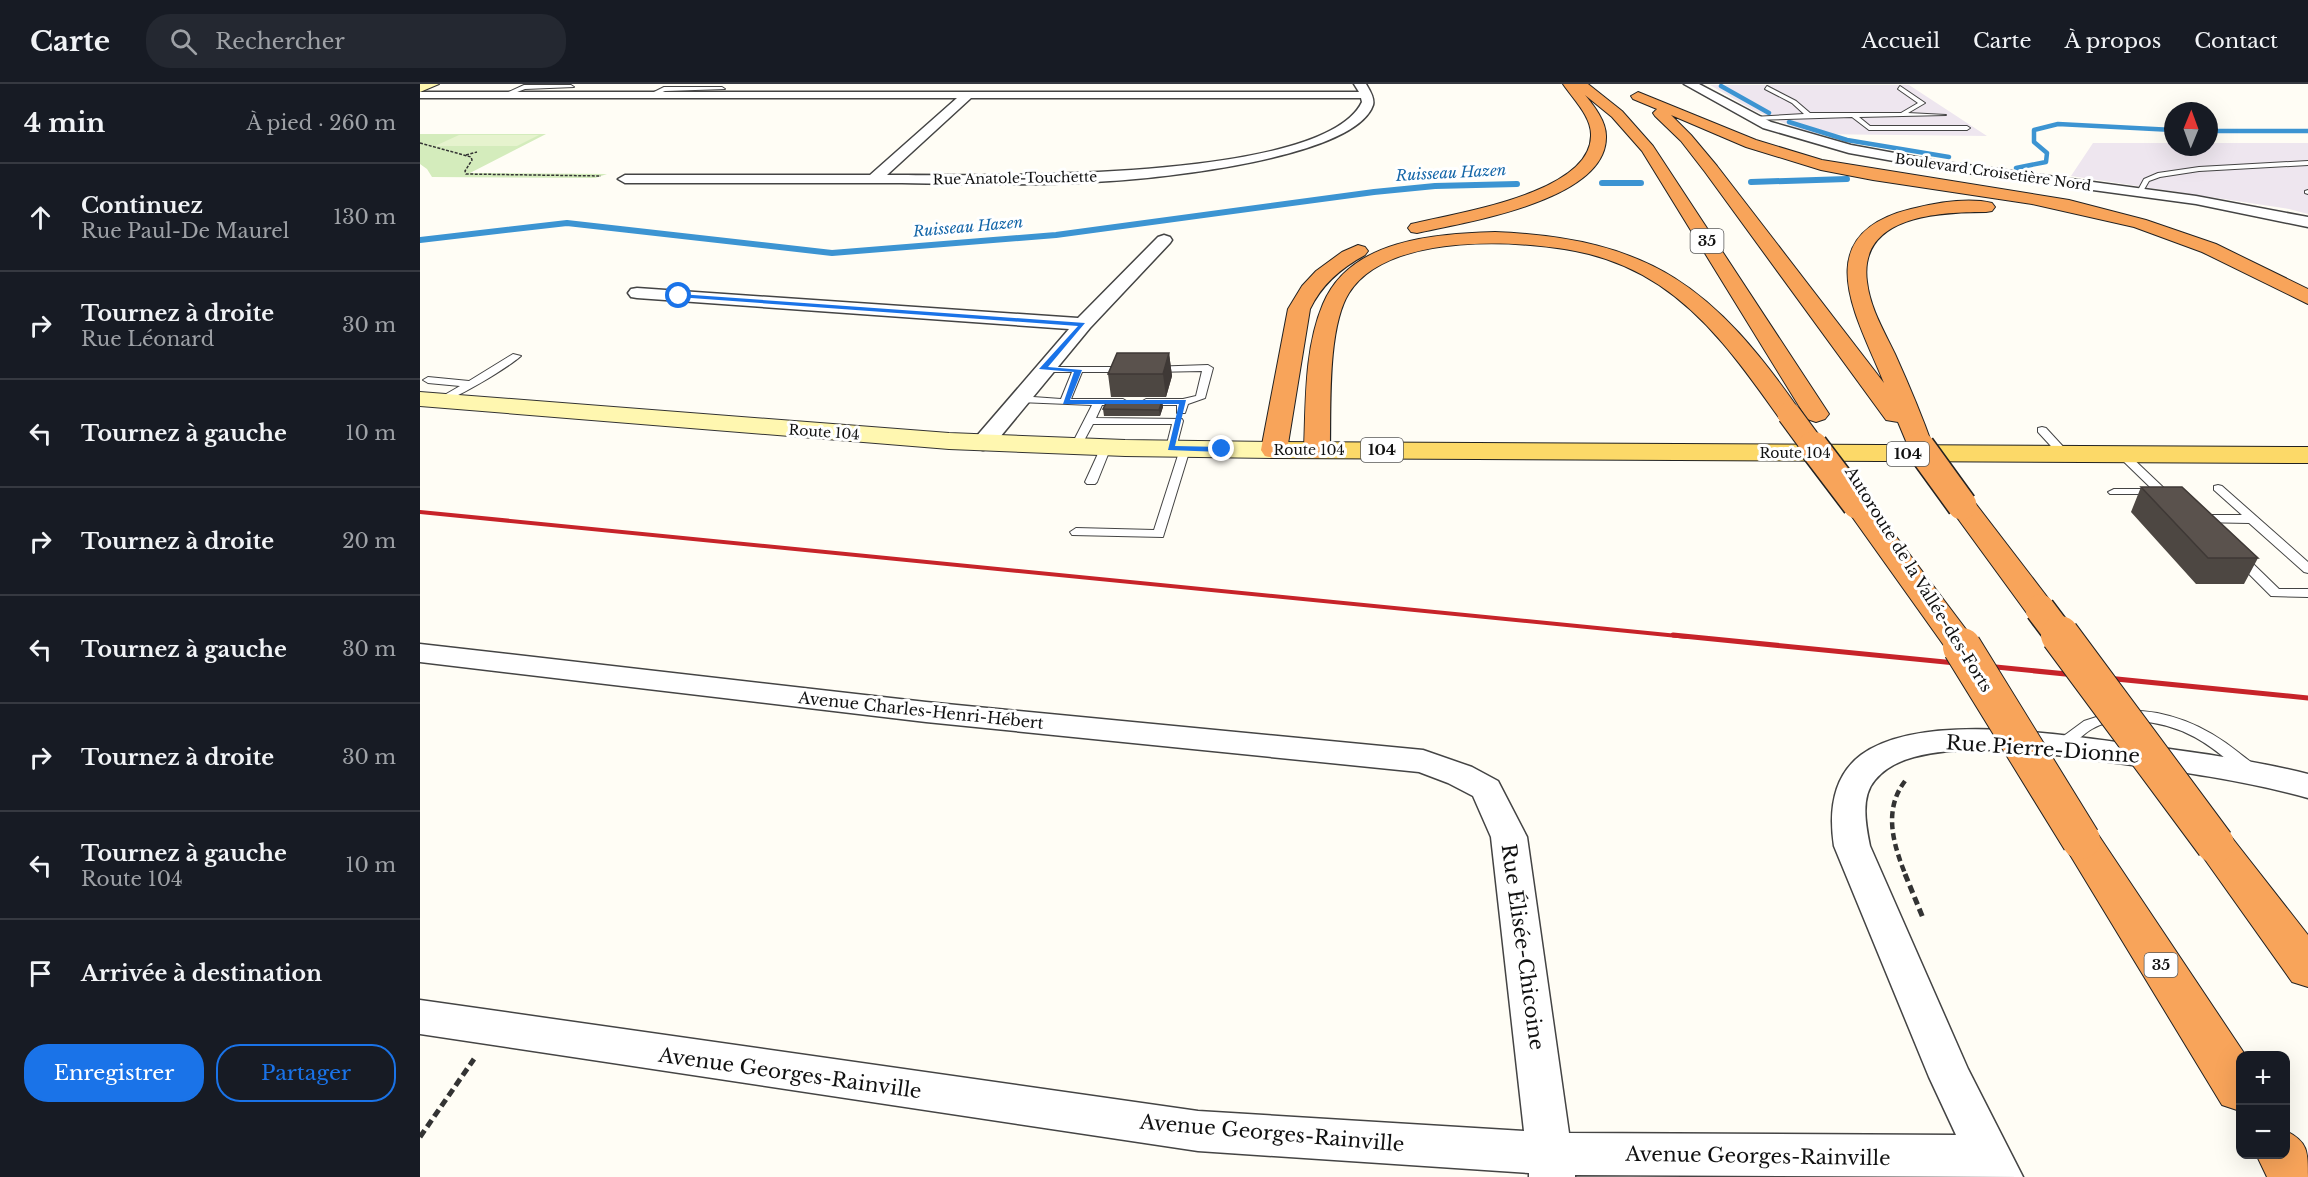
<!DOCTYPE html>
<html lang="fr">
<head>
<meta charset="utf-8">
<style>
	:root { --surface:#171b24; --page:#242831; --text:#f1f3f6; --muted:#9ea1a6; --line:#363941; --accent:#1a73e8 }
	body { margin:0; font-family:"Libre Baskerville",serif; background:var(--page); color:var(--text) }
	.controls { position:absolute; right:18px; bottom:18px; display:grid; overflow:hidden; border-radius:12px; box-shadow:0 6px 24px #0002 }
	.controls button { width:54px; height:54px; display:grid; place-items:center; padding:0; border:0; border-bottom:2px solid var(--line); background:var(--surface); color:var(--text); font:30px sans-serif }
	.compass { position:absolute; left:1744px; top:18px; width:54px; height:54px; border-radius:50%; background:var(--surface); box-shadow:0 6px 24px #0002; rotate:1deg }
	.stop { position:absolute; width:18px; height:18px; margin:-14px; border:4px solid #1a73e8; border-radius:50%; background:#fff }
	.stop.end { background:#1a73e8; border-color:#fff; box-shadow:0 2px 6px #0008 }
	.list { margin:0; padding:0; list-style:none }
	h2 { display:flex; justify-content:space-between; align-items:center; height:78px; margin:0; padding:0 24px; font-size:26px }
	h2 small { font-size:20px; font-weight:400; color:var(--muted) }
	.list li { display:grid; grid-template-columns:39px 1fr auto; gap:18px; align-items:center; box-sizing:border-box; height:108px; padding:0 24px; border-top:2px solid var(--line) }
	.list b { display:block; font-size:22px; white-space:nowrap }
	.list p { margin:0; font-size:20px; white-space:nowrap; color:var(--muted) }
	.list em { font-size:20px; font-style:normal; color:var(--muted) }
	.actions { display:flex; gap:12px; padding:18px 24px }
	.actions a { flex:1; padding:14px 0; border:2px solid var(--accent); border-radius:24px; text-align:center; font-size:21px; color:var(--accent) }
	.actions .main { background:var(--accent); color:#fff }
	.icon { flex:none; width:33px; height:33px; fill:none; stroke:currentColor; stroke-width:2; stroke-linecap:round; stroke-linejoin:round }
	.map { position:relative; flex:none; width:1888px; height:1093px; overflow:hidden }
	header { display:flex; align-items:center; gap:36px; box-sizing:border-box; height:84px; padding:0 30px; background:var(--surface); border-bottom:2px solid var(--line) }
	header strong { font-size:28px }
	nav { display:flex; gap:33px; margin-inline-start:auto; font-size:21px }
	.search { width:420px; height:54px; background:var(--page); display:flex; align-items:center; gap:15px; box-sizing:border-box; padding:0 21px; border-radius:24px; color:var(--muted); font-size:22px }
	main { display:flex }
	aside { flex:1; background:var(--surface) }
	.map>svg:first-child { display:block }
	.industrial { fill:#eee6ef }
	.green { fill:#d4ecbc }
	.pitch { fill:#e6f3ce }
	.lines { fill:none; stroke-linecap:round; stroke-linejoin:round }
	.stream-far1 { stroke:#3c94d2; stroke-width:4.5 }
	.stream { stroke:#3c94d2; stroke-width:6 }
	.lane-casing { stroke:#444; stroke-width:2 }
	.street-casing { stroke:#444; stroke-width:3 }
	.secondary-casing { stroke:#333; stroke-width:2 }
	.primary-casing { stroke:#222; stroke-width:2 }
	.highway-casing { stroke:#222; stroke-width:2 }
	.path-far2 { stroke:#333; stroke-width:1.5; stroke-dasharray:3 1.5; stroke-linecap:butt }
	.path-far1 { stroke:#333; stroke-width:4.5; stroke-dasharray:7 4; stroke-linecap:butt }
	.path { stroke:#333; stroke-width:5; stroke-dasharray:8 4.5; stroke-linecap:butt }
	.lane { fill:#fff; fill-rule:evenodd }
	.street { fill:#fff; fill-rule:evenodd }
	.secondary { fill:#fff7b0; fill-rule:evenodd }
	.primary { fill:#fcd968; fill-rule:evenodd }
	.highway { fill:#f8a45a; fill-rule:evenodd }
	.rail-far1 { stroke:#c72329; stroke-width:4 }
	.rail { stroke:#c72329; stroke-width:5 }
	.highway-bridge-far2-casing { stroke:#222; stroke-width:25; stroke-linecap:butt }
	.highway-bridge-far1-casing { stroke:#222; stroke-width:32; stroke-linecap:butt }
	.highway-bridge-casing { stroke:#222; stroke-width:40; stroke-linecap:butt }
	.highway-bridge-far2 { stroke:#f8a45a; stroke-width:23 }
	.highway-bridge-far1 { stroke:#f8a45a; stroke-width:29 }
	.highway-bridge { stroke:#f8a45a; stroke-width:38 }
	.wall { fill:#4d4742 }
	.shaded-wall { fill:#3f3936 }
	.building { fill:#5a524d; stroke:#3f3936; stroke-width:1.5 }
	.route { fill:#1a73e8 }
	.labels { text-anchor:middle; stroke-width:6; stroke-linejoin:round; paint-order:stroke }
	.far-street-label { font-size:14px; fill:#111; stroke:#fff }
	.far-water-label { font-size:15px; font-style:italic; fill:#1466a8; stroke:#fff }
	.shield { fill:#fff; stroke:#585858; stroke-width:1.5 }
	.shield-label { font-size:15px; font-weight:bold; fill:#111 }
	.street-label { font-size:16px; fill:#111; stroke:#fff }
	.near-street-label { font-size:20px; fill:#111; stroke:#fff }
</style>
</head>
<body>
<header>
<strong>Carte</strong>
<div class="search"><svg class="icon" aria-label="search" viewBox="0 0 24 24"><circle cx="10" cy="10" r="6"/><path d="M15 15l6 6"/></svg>Rechercher</div>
<nav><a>Accueil</a><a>Carte</a><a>À propos</a><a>Contact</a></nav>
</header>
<main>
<aside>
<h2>4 min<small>À pied · 260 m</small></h2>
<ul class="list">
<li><svg class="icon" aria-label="ahead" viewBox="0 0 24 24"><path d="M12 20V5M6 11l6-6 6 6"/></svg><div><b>Continuez</b><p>Rue Paul-De Maurel</p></div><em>130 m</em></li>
<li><svg class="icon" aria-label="right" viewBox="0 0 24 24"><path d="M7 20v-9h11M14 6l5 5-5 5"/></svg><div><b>Tournez à droite</b><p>Rue Léonard</p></div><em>30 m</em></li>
<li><svg class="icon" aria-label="left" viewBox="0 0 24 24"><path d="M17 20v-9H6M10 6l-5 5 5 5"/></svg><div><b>Tournez à gauche</b></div><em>10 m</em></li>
<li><svg class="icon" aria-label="right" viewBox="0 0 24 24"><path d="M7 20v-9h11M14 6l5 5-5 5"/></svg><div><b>Tournez à droite</b></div><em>20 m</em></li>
<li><svg class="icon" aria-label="left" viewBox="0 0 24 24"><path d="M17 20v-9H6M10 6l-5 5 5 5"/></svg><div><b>Tournez à gauche</b></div><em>30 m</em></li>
<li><svg class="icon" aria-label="right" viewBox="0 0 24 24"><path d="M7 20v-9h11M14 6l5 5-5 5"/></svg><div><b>Tournez à droite</b></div><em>30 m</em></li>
<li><svg class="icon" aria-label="left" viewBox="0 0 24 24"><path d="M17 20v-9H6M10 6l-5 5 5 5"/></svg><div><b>Tournez à gauche</b><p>Route 104</p></div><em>10 m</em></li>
<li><svg class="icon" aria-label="arrive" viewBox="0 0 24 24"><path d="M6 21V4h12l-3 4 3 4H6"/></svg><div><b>Arrivée à destination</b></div></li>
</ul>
<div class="actions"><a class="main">Enregistrer</a><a>Partager</a></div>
</aside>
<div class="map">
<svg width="1888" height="1093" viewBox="0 0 1888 1093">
	<rect width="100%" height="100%" fill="#fffdf5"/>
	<path class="industrial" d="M1290,1H1489L1567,52L1390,50L1333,26Z
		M1673,59H1753V63H1789V59H1888V130L1869,125L1651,92Z"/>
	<path class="green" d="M0,50H126L50,89L187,90L175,94L12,93L7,85L0,80Z"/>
	<path class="pitch" d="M39,51H119L97,62H15Z"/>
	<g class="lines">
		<path class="stream-far1" d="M1301,2L1349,29
			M1369,38L1427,56L1529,73
			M1789,47H1888
			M1596,84L1626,78L1627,69L1614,58V46L1638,40L1753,46"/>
		<path class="stream" d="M1331,98L1427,95
			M1182,99H1221
			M0,156L147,139L412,169L636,151L954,108L1015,102L1097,100"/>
		<g class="lane-casing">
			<path id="lane" d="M104,1H151L154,3L105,5L87,12L82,11Z
				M1347,2L1376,17L1390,29H1481L1498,19L1478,5L1480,2L1505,19L1488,29L1526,31L1439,33L1450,42H1547L1550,44L1547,46H1449L1432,33L1331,36L1333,33L1384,30L1372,19L1345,5Z
				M244,3H302L305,5L245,7L233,12L228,11Z
				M1888,77V81L1779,87L1740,93L1729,97L1722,109L1717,108L1724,95L1738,89L1779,83Z
				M1888,106V110L1885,109V107Z
				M93,270L101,272C90,282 28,321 15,319L14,317L40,302L8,299L3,296L8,293L49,297Z
				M788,281L793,284L785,314L768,320L765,329H757V321H726L721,318L726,315H763L776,312L782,287L732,288L729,287V283Z
				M620,283H710V287L707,288H662L651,315H703L708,318L703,321H682L676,334L762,335L763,337L756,364L751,367L746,364L752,340H673L660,364H652L651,362L672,321L599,318L594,315L599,312L641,315L652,288H623L620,287Z
				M1622,343L1626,344L1649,369V373H1641L1618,348V344Z
				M686,360L691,363L677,398L675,400H667L665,398L681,363Z
				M765,362L770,365L743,453L652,451L650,448L656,444L734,446L760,365Z
				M1703,368L1707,369L1746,406V410H1690L1688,408L1694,405H1732L1699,373V369Z
				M1798,401L1802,402L1888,478V489L1884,488L1829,439L1776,438L1774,435L1776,432L1780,431H1822L1794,406V402Z
				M1819,469L1823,470L1859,505H1888V513L1851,512L1815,476L1813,473L1815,470Z
				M1695,627C1741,623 1782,639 1818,668C1825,674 1834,679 1839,687L1837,691H1825C1790,660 1764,640 1716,637C1700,635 1686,637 1672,645C1660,652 1647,669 1633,666L1630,662L1664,637Z"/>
		</g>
		<g class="street-casing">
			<path id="street" d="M934,0H946C949,5 955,14 953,21C935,74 741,94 690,97C621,102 551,100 482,99C389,99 297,99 205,99L198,95L205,91H450L537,14H0V8H939ZM551,14H941L942,18C903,100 552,91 467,91Z
				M1264,0H1279L1351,38L1431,61L1518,77L1776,112L1888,133V143L1776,120L1518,85L1429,69L1343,44Z
				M744,151L750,153L752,156L750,159L670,244L571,364L563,366L555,364L552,359L555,354L649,245L217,214L211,213L208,209L211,205L217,204L658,234L738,153Z
				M0,560L506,618L1003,666L1052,683L1078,697L1107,753L1149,1049L1536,1051L1509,993L1414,762C1409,729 1412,693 1441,671C1500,628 1635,650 1704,659C1766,667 1828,675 1888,690V714C1823,696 1757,687 1690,678C1630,670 1553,658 1494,673C1479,677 1465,684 1455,696C1440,713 1446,742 1450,762L1548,985L1603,1093L1155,1091V1093H1109V1089L778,1067L0,950V916L778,1027L1104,1047L1071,753L1053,712L1028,699L999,688L506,638L0,578Z"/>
		</g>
		<g class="secondary-casing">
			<path id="secondary" d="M0,0H19L0,8Z
				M0,308L529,349L705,356L854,358L863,360L867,366L863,372L854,374L705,372L529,365L0,322Z"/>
		</g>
		<g class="primary-casing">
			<path id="primary" d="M854,358L1888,363V379L854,374L845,372L841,366L845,360Z"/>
		</g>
		<g class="highway-casing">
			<path id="highway" d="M1143,0H1168L1202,27L1233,62L1409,330L1405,335L1396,338L1387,335L1222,67L1192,33L1165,11C1174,22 1186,37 1186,52C1188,117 1045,138 997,149L991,148L988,144L991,140C1035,129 1170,110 1171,52C1172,33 1153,15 1143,0Z
				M1218,8L1336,56L1402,76L1649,116L1726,136L1796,160L1888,205V220L1782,168L1714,143L1612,120L1453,96L1401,86L1326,63L1251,31L1271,51L1297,82L1464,299C1438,234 1385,151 1491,125C1515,119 1547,113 1572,119L1575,123L1572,127L1566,128C1520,128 1438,131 1447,198C1450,224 1464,247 1475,270C1489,301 1502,332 1513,363L1509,369L1500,371L1491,369L1478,338L1466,336L1285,88L1261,57L1235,32L1233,29L1237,25L1213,15L1211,12Z
				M1075,148C1232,155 1294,203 1382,330L1378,335L1369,338L1360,335C1325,286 1290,235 1239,201C1218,187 1193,176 1169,170C1106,155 968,147 929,209C907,244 911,325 910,366L906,372L897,374L888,372L884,366C886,319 884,265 903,220C930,155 1015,150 1075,148Z
				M938,161L945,163L948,167L945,171C921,184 902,200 890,225L867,366L863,372L854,374L845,372L841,366L868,225L882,202L896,187L922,168Z
				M1437,411L1447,414L1554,556L1559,563L1554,570L1542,573L1530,570L1423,420L1427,414Z
				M1542,412L1552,415L1631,518L1636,525L1631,532L1620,535L1609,532L1528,421L1532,415Z
				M1661,741L1675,746L1826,972H1820V1027L1802,1021L1641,756L1647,746Z
				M1795,745L1809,750L1888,851V903L1872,898L1781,770L1775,760L1781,750Z
				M1866,1047C1888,1058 1888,1067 1888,1093H1847L1836,1070H1866Z"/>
		</g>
		<path class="path-far2" d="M0,59L51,73L52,76L45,87L46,90L181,92
			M46,71L57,68"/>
		<path class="path-far1" d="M1485,697C1463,726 1473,760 1486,792"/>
		<path class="path" d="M1485,790L1503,834
			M0,1053L54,975"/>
		<use href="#lane" class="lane"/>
		<use href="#street" class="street"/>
		<use href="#secondary" class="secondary"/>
		<use href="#primary" class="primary"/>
		<use href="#highway" class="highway"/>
		<path class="rail-far1" d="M0,428L1268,553"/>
		<path class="rail" d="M1253,551L1888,614"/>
		<g class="highway-bridge-far2-casing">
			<path id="highway-bridge-far2" d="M1369,330L1394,364"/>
		</g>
		<g class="highway-bridge-far1-casing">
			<path id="highway-bridge-far1" d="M1393,362L1437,420
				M1500,363L1542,421
				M1620,525L1641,553"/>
		</g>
		<g class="highway-bridge-casing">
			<path id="highway-bridge" d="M1640,551L1795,760
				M1542,563L1661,756"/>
		</g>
		<use href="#highway-bridge-far2" class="highway-bridge-far2"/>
		<use href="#highway-bridge-far1" class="highway-bridge-far1"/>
		<use href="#highway-bridge" class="highway-bridge"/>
	</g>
	<path class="wall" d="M749,269L752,292L746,313H691L688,290Z
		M742,317L743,323L740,332H684L683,325Z
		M1721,403L1838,474L1824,500H1776L1711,428Z"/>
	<path class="shaded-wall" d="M749,269L752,292L746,313L743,290Z
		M742,317L743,323L740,332L739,326Z"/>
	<path class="building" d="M697,269H749L743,290H688Z
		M687,317H742L739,326L683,325Z
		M1721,403H1762L1838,474H1788Z"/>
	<path class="route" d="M259,210L665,239L628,283L662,286L650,316H766L755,362L802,363L806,365L802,368L748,366L759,320H643L654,288L619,285L658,242L257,213Z"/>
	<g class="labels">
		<g class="far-street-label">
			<text transform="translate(1573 88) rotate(8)" y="5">Boulevard Croisetière Nord</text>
			<text transform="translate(595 94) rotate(-1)" y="5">Rue Anatole-Touchette</text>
			<text transform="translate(404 348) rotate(4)" y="5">Route 104</text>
			<text x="889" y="371">Route 104</text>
			<text x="1375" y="374">Route 104</text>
		</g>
		<g class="far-water-label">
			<text transform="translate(1031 89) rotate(-3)" y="5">Ruisseau Hazen</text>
			<text transform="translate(548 143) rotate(-5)" y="5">Ruisseau Hazen</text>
		</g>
		<g class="shield">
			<rect x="1270.5" y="145" width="33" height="24" rx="4.5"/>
			<rect x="941" y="354" width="42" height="24" rx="4.5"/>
			<rect x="1467" y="358" width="42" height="24" rx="4.5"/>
			<rect x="1724.5" y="869" width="33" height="24" rx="4.5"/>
		</g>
		<g class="shield-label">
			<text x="1287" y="162">35</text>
			<text x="962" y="371">104</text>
			<text x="1488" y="375">104</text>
			<text x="1741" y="886">35</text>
		</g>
		<g class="street-label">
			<text transform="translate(1499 495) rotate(58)" y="6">Autoroute de la Vallée-des-Forts</text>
			<text transform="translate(501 626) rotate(6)" y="6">Avenue Charles-Henri-Hébert</text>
		</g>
		<g class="near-street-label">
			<text transform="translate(1623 665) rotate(4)" y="7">Rue Pierre-Dionne</text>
			<text transform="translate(1103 863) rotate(82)" y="7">Rue Élisée-Chicoine</text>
			<text transform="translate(370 989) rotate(8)" y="7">Avenue Georges-Rainville</text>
			<text transform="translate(852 1049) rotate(5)" y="7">Avenue Georges-Rainville</text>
			<text transform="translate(1338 1072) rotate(1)" y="7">Avenue Georges-Rainville</text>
		</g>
	</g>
</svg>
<div class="controls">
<button>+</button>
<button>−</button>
</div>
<svg class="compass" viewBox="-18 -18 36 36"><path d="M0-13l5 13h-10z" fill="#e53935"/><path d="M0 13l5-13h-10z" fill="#9ea1a6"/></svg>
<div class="stop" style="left:259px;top:212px"></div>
<div class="stop end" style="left:802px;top:365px"></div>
</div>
</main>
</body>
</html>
